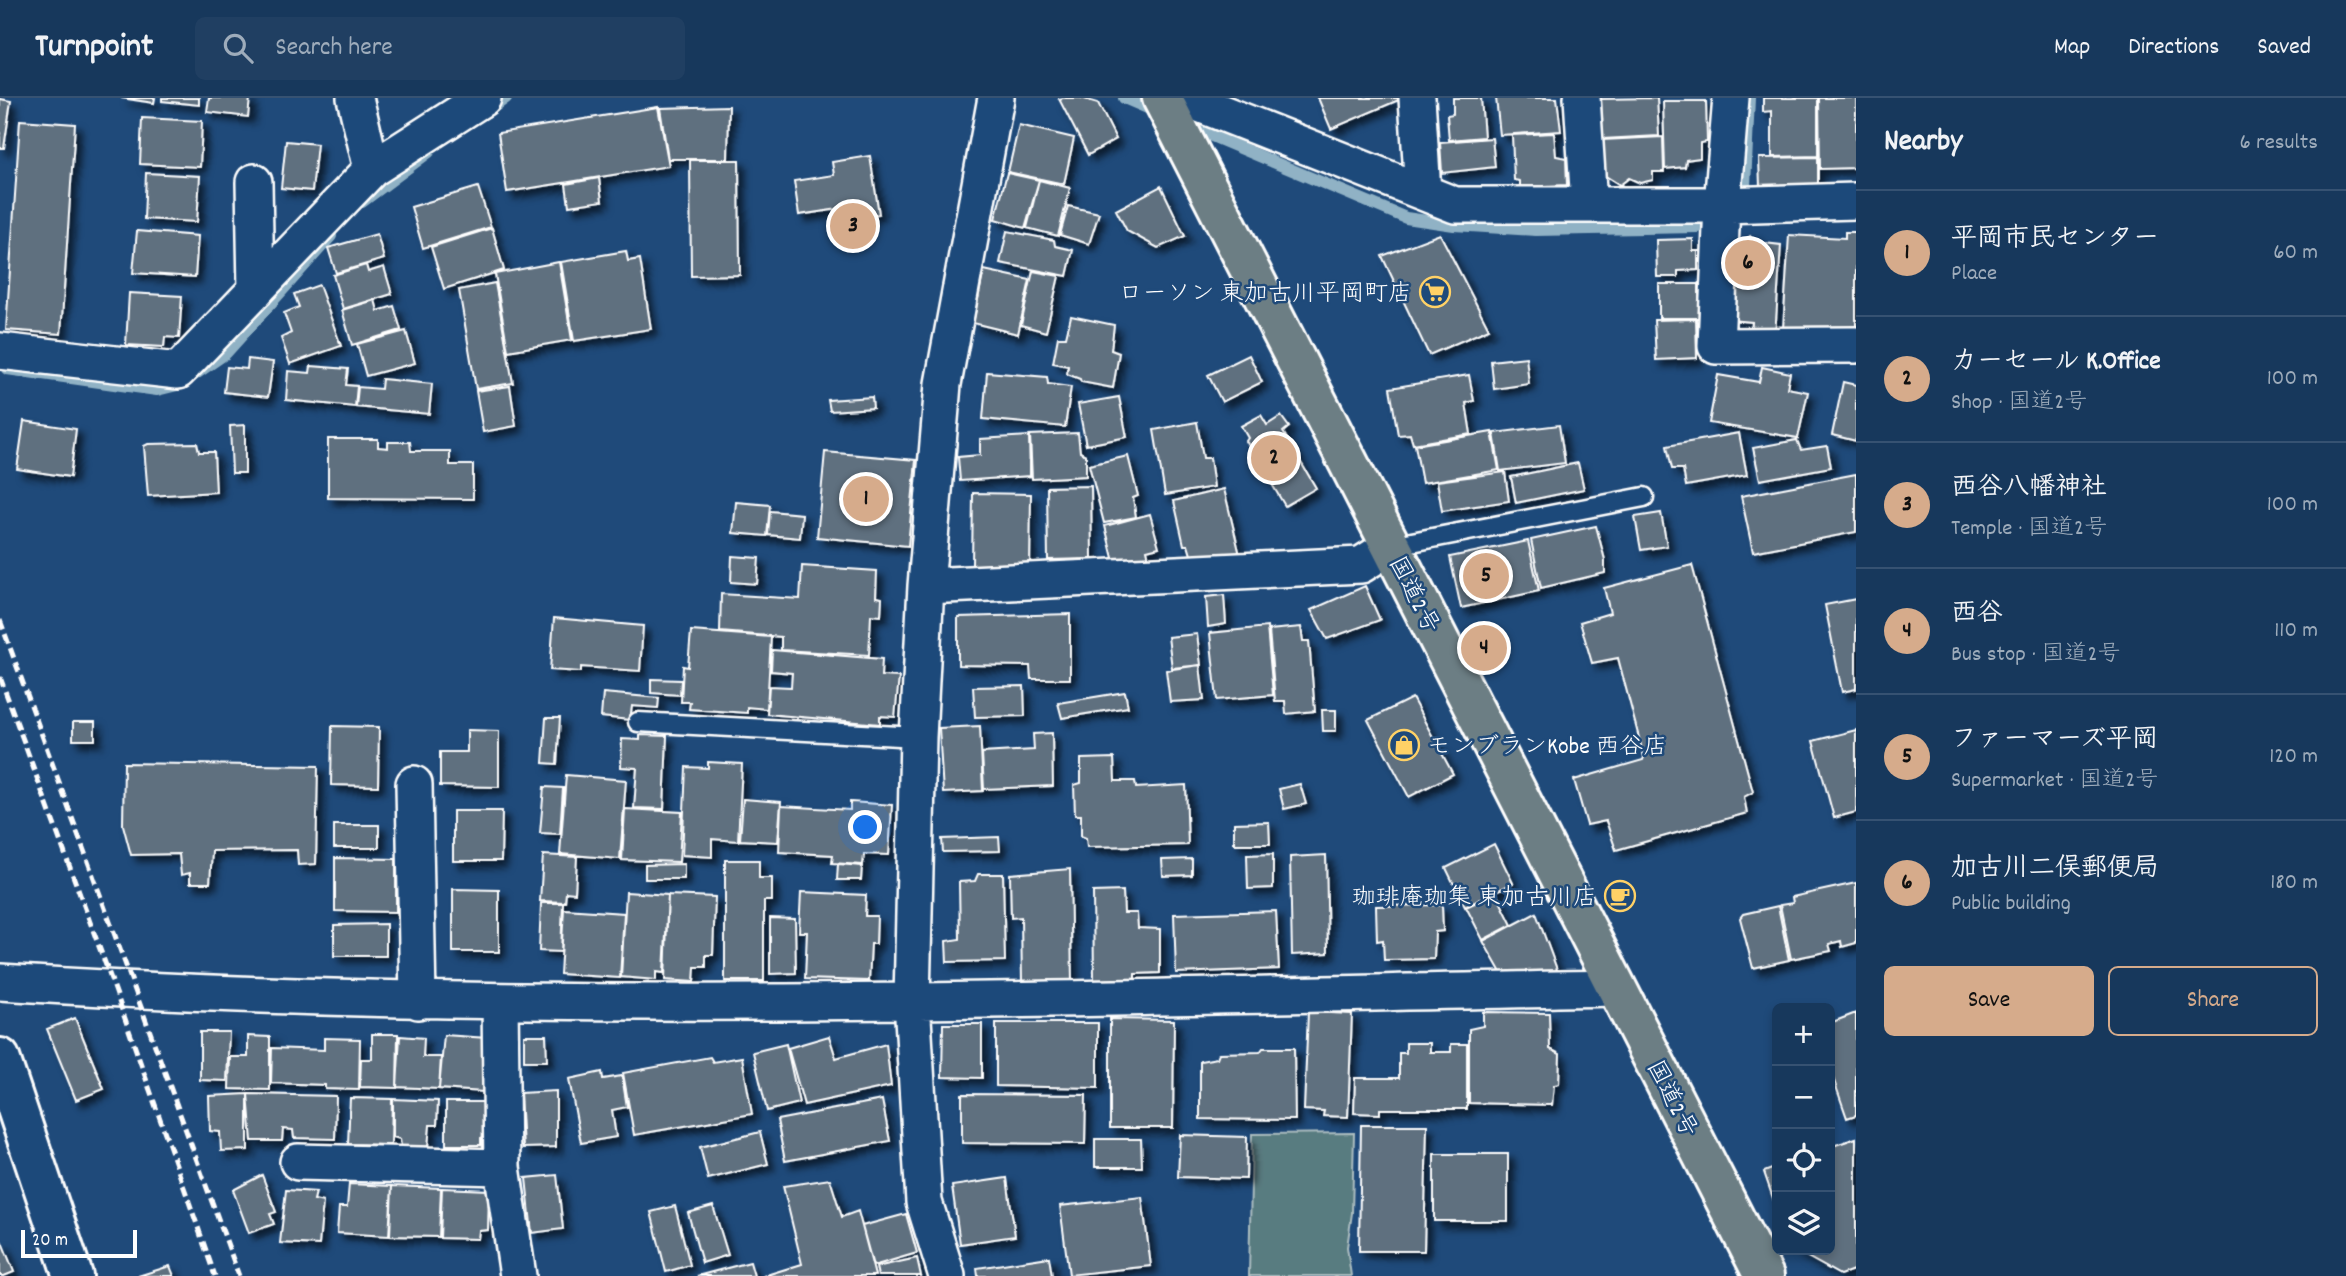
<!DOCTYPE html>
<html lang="en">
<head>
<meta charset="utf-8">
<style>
	:root { --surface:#17385c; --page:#203f62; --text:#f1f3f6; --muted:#9eacbb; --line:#365272; --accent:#d6ab8b }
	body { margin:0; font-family:Dekko,"Klee One",sans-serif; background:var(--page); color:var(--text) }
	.controls { position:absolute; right:21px; bottom:21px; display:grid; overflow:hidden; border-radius:10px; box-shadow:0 4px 10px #0003 }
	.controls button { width:63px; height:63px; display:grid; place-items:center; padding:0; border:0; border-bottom:2px solid var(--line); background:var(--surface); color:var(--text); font:35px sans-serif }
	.scale { position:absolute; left:21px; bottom:18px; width:116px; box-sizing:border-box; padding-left:7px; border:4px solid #fff; border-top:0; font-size:19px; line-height:24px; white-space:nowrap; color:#fff; -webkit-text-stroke:5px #1f4a7a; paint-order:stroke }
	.you { position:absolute; left:866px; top:730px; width:24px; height:24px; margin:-18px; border:5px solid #fff; border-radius:50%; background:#1a73e8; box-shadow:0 0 0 10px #1a73e833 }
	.badge { display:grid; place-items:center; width:46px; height:46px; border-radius:50%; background:var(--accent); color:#111; font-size:23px; font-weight:700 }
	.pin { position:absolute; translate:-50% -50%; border:4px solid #fff; box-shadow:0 2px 7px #0006 }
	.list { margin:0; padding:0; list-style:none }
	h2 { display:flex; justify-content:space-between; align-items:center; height:91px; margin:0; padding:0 28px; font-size:30px }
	h2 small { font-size:23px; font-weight:400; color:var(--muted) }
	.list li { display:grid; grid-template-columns:46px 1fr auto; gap:21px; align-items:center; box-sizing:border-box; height:126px; padding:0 28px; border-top:2px solid var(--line) }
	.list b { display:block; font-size:26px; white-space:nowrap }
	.list p { margin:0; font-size:23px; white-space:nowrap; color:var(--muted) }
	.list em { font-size:23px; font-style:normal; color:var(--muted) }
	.actions { display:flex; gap:14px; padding:21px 28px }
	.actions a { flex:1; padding:16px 0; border:2px solid var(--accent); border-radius:10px; text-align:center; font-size:24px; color:var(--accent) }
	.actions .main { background:var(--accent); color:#111 }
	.icon { flex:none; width:38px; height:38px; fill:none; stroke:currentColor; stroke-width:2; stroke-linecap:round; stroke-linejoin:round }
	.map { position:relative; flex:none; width:1856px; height:1178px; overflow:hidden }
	header { display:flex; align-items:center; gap:42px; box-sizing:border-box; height:98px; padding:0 35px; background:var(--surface); border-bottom:2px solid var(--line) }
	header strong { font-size:33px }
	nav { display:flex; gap:38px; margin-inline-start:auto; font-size:24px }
	.search { width:490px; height:63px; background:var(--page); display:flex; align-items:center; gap:18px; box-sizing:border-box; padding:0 24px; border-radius:10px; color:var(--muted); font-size:26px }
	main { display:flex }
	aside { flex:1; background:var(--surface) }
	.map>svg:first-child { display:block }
	.green { fill:#597b80; stroke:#acbdc0; stroke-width:2 }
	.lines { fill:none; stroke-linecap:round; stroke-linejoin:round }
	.stream { stroke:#90b2c5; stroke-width:12 }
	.building { fill:#5f6f7f; stroke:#fff; stroke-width:2; filter:url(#shadow) }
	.lane-casing { stroke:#fff; stroke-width:23 }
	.street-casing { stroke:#fff; stroke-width:40 }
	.secondary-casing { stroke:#fff; stroke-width:44 }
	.highway-casing { stroke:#fff; stroke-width:44 }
	.lane { stroke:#1f4a7a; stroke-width:18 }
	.street { stroke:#1f4a7a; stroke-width:35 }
	.secondary { stroke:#1f4a7a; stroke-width:38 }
	.highway { stroke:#6c7e84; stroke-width:38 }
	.rail { stroke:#fff; stroke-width:5; stroke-dasharray:10 5; stroke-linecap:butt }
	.labels { text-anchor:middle; stroke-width:5; stroke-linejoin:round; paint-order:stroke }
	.poi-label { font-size:24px; fill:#fff; stroke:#1f4a7a; text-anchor:end }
	.street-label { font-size:24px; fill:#fff; stroke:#1f4a7a }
</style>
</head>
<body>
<header>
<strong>Turnpoint</strong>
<div class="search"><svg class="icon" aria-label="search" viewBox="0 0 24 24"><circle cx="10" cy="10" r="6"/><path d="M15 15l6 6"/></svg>Search here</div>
<nav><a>Map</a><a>Directions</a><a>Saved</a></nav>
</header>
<main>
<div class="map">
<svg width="1856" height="1178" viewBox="0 0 1856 1178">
	<defs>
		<filter id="shadow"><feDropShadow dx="6" dy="6" stdDeviation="3.5" flood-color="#0009"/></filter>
	</defs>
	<rect width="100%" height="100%" fill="#1f4a7a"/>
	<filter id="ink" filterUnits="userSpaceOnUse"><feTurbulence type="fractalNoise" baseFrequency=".0143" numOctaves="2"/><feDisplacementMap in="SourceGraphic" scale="14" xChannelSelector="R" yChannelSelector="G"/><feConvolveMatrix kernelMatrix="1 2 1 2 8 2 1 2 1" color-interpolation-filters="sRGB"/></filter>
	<g filter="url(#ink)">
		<path class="green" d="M1354,1035L1352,1115L1347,1149L1351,1178H1249L1252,1036Z"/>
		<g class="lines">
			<path class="stream" d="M1124,0L1159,15
				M487,14L506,0
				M1188,28L1406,120L1454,127L1536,132L1698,129
				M1745,88L1749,0
				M362,104L429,54
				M7,271L157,292L181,286L226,255L331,138"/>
		</g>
		<path class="building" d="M121,0H155L154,5Z
			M162,0H199V7L162,3Z
			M209,0H250L248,19L207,14Z
			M1063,0H1081L1098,5L1116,41L1088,57L1059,1Z
			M1318,0H1401V1L1331,31Z
			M1453,0H1481L1484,39L1449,42L1447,17L1453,16Z
			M1496,0H1557L1561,33L1500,37Z
			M1657,0L1659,38L1602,41L1601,1Z
			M1763,0H1818V58L1772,59V13L1763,14Z
			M1819,0H1856V70L1820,71Z
			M0,1L11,3L4,50H0Z
			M1663,3H1706L1707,44L1700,45V60L1686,62L1685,69L1665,71Z
			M729,8L728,61H668L660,10Z
			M658,9L669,68L507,94L498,35Z
			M142,20L202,23L200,69L140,66Z
			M20,22L75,26L61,236L6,232Z
			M1019,27L1074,40L1064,86L1008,74Z
			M1554,35L1556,58L1566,60L1567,87L1520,89V83L1514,82L1512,37Z
			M1663,39L1664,74H1653V82L1640,85L1629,80L1620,87L1604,77L1602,42Z
			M1492,40L1495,69L1442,75L1440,44Z
			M286,43L317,46L312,93L281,90Z
			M870,58L879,116L841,122L839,111L799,117L794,83L834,77L832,64Z
			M1818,59V89H1760L1759,60Z
			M690,62H739L740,177L691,178Z
			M146,75L200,78L197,124L144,121Z
			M1007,75L1039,82L1025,130L995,121Z
			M599,80L602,103L569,108L566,86Z
			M1039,82L1070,90L1058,138L1027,130Z
			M1161,88L1185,138L1158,150L1127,133L1116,112Z
			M478,89L491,129L423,150L411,109Z
			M1068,108L1099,115L1089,146L1060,137Z
			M492,130L504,172L444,191L431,149Z
			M137,133L198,138L195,179L133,175Z
			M1007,133L1054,142L1055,148L1073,152L1067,178L1000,165Z
			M1845,134H1856V235L1783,231L1789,137L1845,140Z
			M377,136L384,161L336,175L328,150Z
			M1440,136L1489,231L1429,257L1382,158Z
			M1750,138L1755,144L1781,147L1775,238H1751L1752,224L1730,222L1735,149Z
			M1693,141V153H1698V172L1678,173V179H1657L1656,142Z
			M626,153L628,163L640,161L651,231L574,243L561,164Z
			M559,164L572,242L508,253L495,176Z
			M366,167L368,174L384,169L392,196L343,211L333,177Z
			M984,172L1030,182L1018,236L973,225Z
			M1033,173L1059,178L1046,234L1021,227Z
			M495,185L513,285L476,291L459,192Z
			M1659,186H1699V220H1659Z
			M319,187L341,248L290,266L281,240L291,235L284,215L299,209L294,196Z
			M129,195L182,198L179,240L165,239L164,249L126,247Z
			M375,202L378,213L394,208L401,232L352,247L342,212Z
			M1071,218L1114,227L1111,252L1119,255L1113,290L1081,284L1080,281L1067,276L1068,268L1053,265L1058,239H1066Z
			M1696,221L1697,260L1656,262L1654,222Z
			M406,233L415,265L366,278L357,246Z
			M1249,257L1262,284L1222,304L1208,277Z
			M1526,259L1529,286L1494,291L1491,263Z
			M248,261L273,264L268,299L224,294L227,269L247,271Z
			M311,268L348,271L346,287L357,288L355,309L286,302L288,273L310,275Z
			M1762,269L1790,275L1787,290L1808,294L1798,340L1709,325L1718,277L1759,284Z
			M987,274L1047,279L1048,286L1071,289L1065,329L983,321Z
			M1469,277L1474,303L1466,305L1471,336L1413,346L1410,336L1398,337L1390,290Z
			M382,281L432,286L429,316L356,309L358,289L381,291Z
			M1843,284L1856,287V343L1832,337Z
			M510,288L516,328L483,334L476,293Z
			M872,299L873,310L830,313L828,302Z
			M1119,299L1127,339L1086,347L1078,306Z
			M1261,317L1267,327L1281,318L1289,329L1283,334L1316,390L1285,408L1246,343L1248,340L1241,328Z
			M24,323L76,331L70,379L17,371Z
			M1197,324L1203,360H1210L1214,389L1165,397L1154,332Z
			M245,327V375H232L230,328Z
			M1559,327L1565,365L1500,373L1494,335Z
			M1492,334L1499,372L1422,385L1415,347Z
			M1078,335L1080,354L1086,357V378L1032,381L1030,337Z
			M1739,335L1747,377L1686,388L1683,371H1672L1667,348Z
			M1029,338L1030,378L960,383L958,359L980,357V341Z
			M328,341H378V349L388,350V344H410L411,353H450V367H473V401L328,400Z
			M1797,342L1801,352L1827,348L1831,369L1760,382L1753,350Z
			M197,345L199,354H214L216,394L148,398L144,348L148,346Z
			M825,354L916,362L908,448L817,439Z
			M1128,358L1138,398L1133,400L1136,419L1104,425L1089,367Z
			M1578,365L1584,391L1516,405L1511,379Z
			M1505,374L1509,403L1442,413L1437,383Z
			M1856,376V434L1753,454L1741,398Z
			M1091,388L1092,461L1048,462L1047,389Z
			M1224,391L1240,457L1209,465L1205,457L1192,460L1188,447H1184L1174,403Z
			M973,395L1031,396L1030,469L972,468Z
			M736,404L770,407L767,438L733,435Z
			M770,413L802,416L800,440L768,437Z
			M1661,415L1667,448L1641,452L1635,419Z
			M1150,416L1159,449L1147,452L1150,465L1116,472L1105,428Z
			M1596,428L1605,462V475L1541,490L1531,442Z
			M1528,443L1539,493L1461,510L1450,459Z
			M732,458L759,460L757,486L731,484Z
			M1692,467L1753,694L1744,699L1747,715L1616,752L1606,723L1587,727L1574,682L1643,662L1644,659L1618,560L1592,565L1580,524L1610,515L1604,490Z
			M802,468L877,473L876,499L882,500L881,518L871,517L869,557L781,552V539L720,534L721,496L800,501Z
			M1365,488L1380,522L1327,541L1311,512Z
			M1224,497L1226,526L1208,529L1206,499Z
			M1856,501V591L1842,594L1825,507Z
			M1070,516V581H1031L1030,568L958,567V519Z
			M554,520L643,528L640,573L581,569V574L550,572Z
			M1267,529L1273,597L1217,602L1210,535Z
			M1301,529L1303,543H1309L1315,613L1286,616L1285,603H1275L1269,532Z
			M691,533L771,539L767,611L747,609V615L689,611L690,604H681L683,568L688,569Z
			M1197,536L1201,567L1172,570L1168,539Z
			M772,552L882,561L881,578L899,579L895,619L880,618V626L767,616L769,588L791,589L792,575L771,573Z
			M1200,567L1204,602L1170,604L1166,572Z
			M651,581L681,582L680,597L651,595Z
			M1024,588L1025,618L975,619L973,589Z
			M1125,594L1128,609L1062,620L1058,605Z
			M603,595L659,600L658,610L632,608L630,622L601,619Z
			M1412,600L1453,676L1409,699L1368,622Z
			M1322,612H1336V633H1323Z
			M546,620H560L557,666L543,665Z
			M73,624H95V642H73Z
			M332,628L379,629L378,688L331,687Z
			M980,628L983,693L943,695L939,630Z
			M467,632L499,633V689L440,688V654H467Z
			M1856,632V714L1834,720L1813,643Z
			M1052,635L1053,688L984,691L982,655L1034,652L1033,636Z
			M640,637L667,638L664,711L634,710L637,670L621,669L622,641L640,642Z
			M1114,660L1115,683H1135L1136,690L1186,687L1188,747L1087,749L1086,740L1081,738V717H1075L1074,687L1081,685V661Z
			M708,664L742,666L738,743L712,741V759L682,757L686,669L708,670Z
			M124,665L318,668L316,766L298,767L297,752L212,753L210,785H190V775L181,777L179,756L131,757L123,727Z
			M566,677L626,682L620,761L560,756Z
			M1300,686L1306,706L1284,711L1279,691Z
			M544,689L563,690L560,736L540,735Z
			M743,701L781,704L778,744L740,742Z
			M850,704L892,707L889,757L864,756L863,767L832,765L833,757L779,754L781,708L850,712Z
			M625,711L682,714L679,764L622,762Z
			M453,713H502L501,763H453Z
			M1269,724L1270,746H1234V725Z
			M334,727H379V750H334Z
			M999,739L1000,753L943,754L942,741Z
			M1494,746L1513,785L1465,809L1446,770Z
			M1273,756V790L1248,791L1247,757Z
			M543,757L577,759L575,795L566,794L565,804L540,803Z
			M1326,757L1328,855L1292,857L1290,759Z
			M335,760L396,761V814L335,813Z
			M1192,761V777L1163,778L1162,762Z
			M725,762H759V780H772V803H764V883H725Z
			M684,766V781H645V767Z
			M838,766L862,768L861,782H837Z
			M1070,771L1072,885H1022L1021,819L1011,820L1010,776Z
			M978,776H1003L1005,863L947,864L946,843L960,841L959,784L975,783Z
			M1856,785V845L1842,849L1841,843L1829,846L1831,853L1791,861L1780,807L1793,805L1792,799Z
			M453,791L499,792V854H453Z
			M1123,793L1124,815H1137L1138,830L1160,831V875L1135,876V883H1094L1093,794Z
			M626,794L668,797L664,875L656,874V882L621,879Z
			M801,794L866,797L865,818H877L876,846H871L869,883L805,881L807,834H799Z
			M1496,795L1512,827L1483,842L1466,809Z
			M668,797L715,799L713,857H706V869H695L694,884L665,882Z
			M541,805H563L561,854L539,853Z
			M1442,807L1443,833L1435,834L1434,861L1384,862L1383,842L1377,843L1376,808Z
			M1778,808L1789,862L1753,870L1740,820L1743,816Z
			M564,811L624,815L620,880L560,876Z
			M1276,813L1279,871L1176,875L1174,816Z
			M1536,815L1559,877L1503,878L1483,843Z
			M770,820L795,821L796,875L770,876Z
			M386,826V858H334V827Z
			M1308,914L1352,916L1348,1019L1323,1018L1324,1013L1304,1012Z
			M1483,914L1549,915L1550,951L1560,956L1559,986L1554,987L1552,1007L1469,1005V931L1483,928Z
			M1856,915V1017L1847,1020L1830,971V925Z
			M75,920L104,991L76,1002L47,931Z
			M1110,921L1174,922L1173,1030H1110Z
			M996,925H1098V990L996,988Z
			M943,926H982V980L942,979Z
			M200,934H229L227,983L200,982Z
			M372,936H398L397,990L360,989L361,961H372Z
			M444,937L487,940L484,994L439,991Z
			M524,937H546L547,963H524Z
			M248,938L270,939V992L229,991L230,959H248Z
			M400,938L424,940L423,959H441L439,991L397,989Z
			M829,938L836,960L886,946L891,988L804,1007L788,950Z
			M324,940L360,941L359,992L325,991V987L271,985L272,950L324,952Z
			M1406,945H1430V954H1451V946H1467V1011H1380V1016L1354,1015L1355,980H1399V955H1406Z
			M786,946L799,1005L767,1013L753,954Z
			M1263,950H1294L1295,1022L1200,1021V963L1217,960L1219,955L1260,954Z
			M710,959L713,964L742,959L752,1016L634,1037L623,975Z
			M602,974L603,981L622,978L627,1009L612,1012L616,1039L581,1045L569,981Z
			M556,993V1049L523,1050L520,995Z
			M248,996L336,998L335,1041L294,1040L293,1032L283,1031L282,1043H252Z
			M248,996V1052L221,1053L220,1034L210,1033L209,998Z
			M962,996L1086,997L1085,1046L962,1045Z
			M350,1000L392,1001L391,1047L348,1046Z
			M393,1001L438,1003L437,1027H430L428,1049L401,1048L400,1041L393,1039Z
			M882,1002L890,1043L785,1063L777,1022Z
			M446,1004H486V1038L481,1040V1047H446Z
			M1361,1027H1427L1424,1153H1359Z
			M760,1034L768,1066L708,1081L700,1049Z
			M1180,1037L1247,1039L1246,1081L1178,1079Z
			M1856,1040V1171L1840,1177L1795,1152H1830V1049Z
			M1095,1041H1141L1142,1069H1095Z
			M1434,1056H1508V1123H1434Z
			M1777,1069V1112L1764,1074Z
			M262,1077L276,1114L270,1116L274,1126L249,1135L233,1092Z
			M557,1077L563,1131L532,1135L526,1080Z
			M1007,1080L1015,1138L960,1146L952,1088Z
			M830,1081L842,1119L858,1113L875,1178H763L802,1166L783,1088Z
			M349,1086L392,1088L389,1138L337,1135L339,1109H347Z
			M392,1088L441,1090L439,1139L390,1138Z
			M442,1090L489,1092L488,1132L479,1133L478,1141L440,1140Z
			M286,1092L316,1094L314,1102L323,1104L319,1147L280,1145Z
			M1142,1099L1151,1168L1069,1177L1060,1108Z
			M675,1108L690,1167L666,1174L651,1114Z
			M713,1108L728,1157L702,1165L688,1115Z
			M906,1116L917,1155L873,1168L862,1128Z
			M2,1144L14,1174L4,1178H0V1145Z
			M1049,1159L1052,1178H978L977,1170Z
			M917,1160L921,1178H878L876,1169Z
			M750,1164L754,1178H697Z
			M170,1168L174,1178H138Z"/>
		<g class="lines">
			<g class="lane-casing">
				<path id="lane" d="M1391,448L1644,399
					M638,624L918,639"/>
			</g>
			<g class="street-casing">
				<path id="street" d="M355,0L372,71
					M1184,0L1455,107H1722L1856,103
					M1417,0L1423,94
					M1582,0L1589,107
					M1731,0L1722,107L1716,248L1856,247
					M254,84L256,192
					M0,253L178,273L372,71L483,0
					M926,488L1361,467L1391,448
					M414,686L418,903
					M0,884C538,919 1078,900 1616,890
					M500,903L502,1069L518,1178
					M298,1064L502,1069
					M947,1178L924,1104L912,903L918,639L926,488L943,286L996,0"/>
			</g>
			<g class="secondary-casing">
				<path id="secondary" d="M0,960L73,1178"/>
			</g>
			<g class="highway-casing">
				<path id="highway" d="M1162,0L1764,1178"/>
			</g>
			<use href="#lane" class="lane"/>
			<use href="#street" class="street"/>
			<use href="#secondary" class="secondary"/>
			<use href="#highway" class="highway"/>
			<path class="rail" d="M0,522L239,1178
				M0,579L115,892L215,1178"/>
		</g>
	</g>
	<defs>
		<g id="supermarket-ring" transform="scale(1.575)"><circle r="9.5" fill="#1f4a7a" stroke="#ffd166" stroke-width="1.5"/><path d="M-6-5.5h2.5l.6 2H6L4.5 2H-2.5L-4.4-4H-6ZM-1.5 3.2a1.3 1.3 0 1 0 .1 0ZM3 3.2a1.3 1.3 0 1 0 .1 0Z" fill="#ffd166"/></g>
		<g id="shop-ring" transform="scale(1.575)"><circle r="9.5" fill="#1f4a7a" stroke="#ffd166" stroke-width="1.5"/><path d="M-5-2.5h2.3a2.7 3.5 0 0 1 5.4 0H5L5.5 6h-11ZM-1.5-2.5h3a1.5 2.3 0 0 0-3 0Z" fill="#ffd166"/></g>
		<g id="cafe-ring" transform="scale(1.575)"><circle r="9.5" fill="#1f4a7a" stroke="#ffd166" stroke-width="1.5"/><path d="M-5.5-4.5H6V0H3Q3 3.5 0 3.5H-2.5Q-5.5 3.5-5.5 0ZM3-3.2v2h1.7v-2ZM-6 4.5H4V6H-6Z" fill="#ffd166"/></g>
	</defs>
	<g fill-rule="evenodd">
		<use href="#supermarket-ring" x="1435" y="194"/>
		<use href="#shop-ring" x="1404" y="647"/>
		<use href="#cafe-ring" x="1620" y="798"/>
	</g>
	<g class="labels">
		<g class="poi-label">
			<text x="1412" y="202">ローソン 東加古川平岡町店</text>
			<text x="1427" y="655" text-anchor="start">モンブランKobe 西谷店</text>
			<text x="1597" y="806">珈琲庵珈集 東加古川店</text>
		</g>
		<g class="street-label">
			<text transform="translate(1415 496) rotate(63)" y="8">国道2号</text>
			<text transform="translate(1673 1000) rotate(63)" y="8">国道2号</text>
		</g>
	</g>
</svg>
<div class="controls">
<button>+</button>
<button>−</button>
<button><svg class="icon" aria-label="locate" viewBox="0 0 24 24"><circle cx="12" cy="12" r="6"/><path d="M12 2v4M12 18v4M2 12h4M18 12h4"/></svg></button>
<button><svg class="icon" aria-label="layers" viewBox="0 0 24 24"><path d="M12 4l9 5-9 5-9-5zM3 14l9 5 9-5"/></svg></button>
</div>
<div class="scale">20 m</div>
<div class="you"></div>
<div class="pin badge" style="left:866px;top:401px">1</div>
<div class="pin badge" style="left:1274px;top:360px">2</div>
<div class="pin badge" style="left:853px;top:128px">3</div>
<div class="pin badge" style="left:1484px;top:550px">4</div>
<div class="pin badge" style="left:1486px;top:478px">5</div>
<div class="pin badge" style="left:1748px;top:165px">6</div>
</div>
<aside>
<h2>Nearby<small>6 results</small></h2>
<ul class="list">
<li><span class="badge">1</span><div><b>平岡市民センター</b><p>Place</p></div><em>60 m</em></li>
<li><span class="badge">2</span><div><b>カーセール K.Office</b><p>Shop · 国道2号</p></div><em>100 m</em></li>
<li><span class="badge">3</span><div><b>西谷八幡神社</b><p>Temple · 国道2号</p></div><em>100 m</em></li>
<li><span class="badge">4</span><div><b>西谷</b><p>Bus stop · 国道2号</p></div><em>110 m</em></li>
<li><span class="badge">5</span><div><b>ファーマーズ平岡</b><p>Supermarket · 国道2号</p></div><em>120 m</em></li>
<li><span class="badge">6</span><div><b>加古川二俣郵便局</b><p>Public building</p></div><em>180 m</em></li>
</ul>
<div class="actions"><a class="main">Save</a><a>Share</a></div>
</aside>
</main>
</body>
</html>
